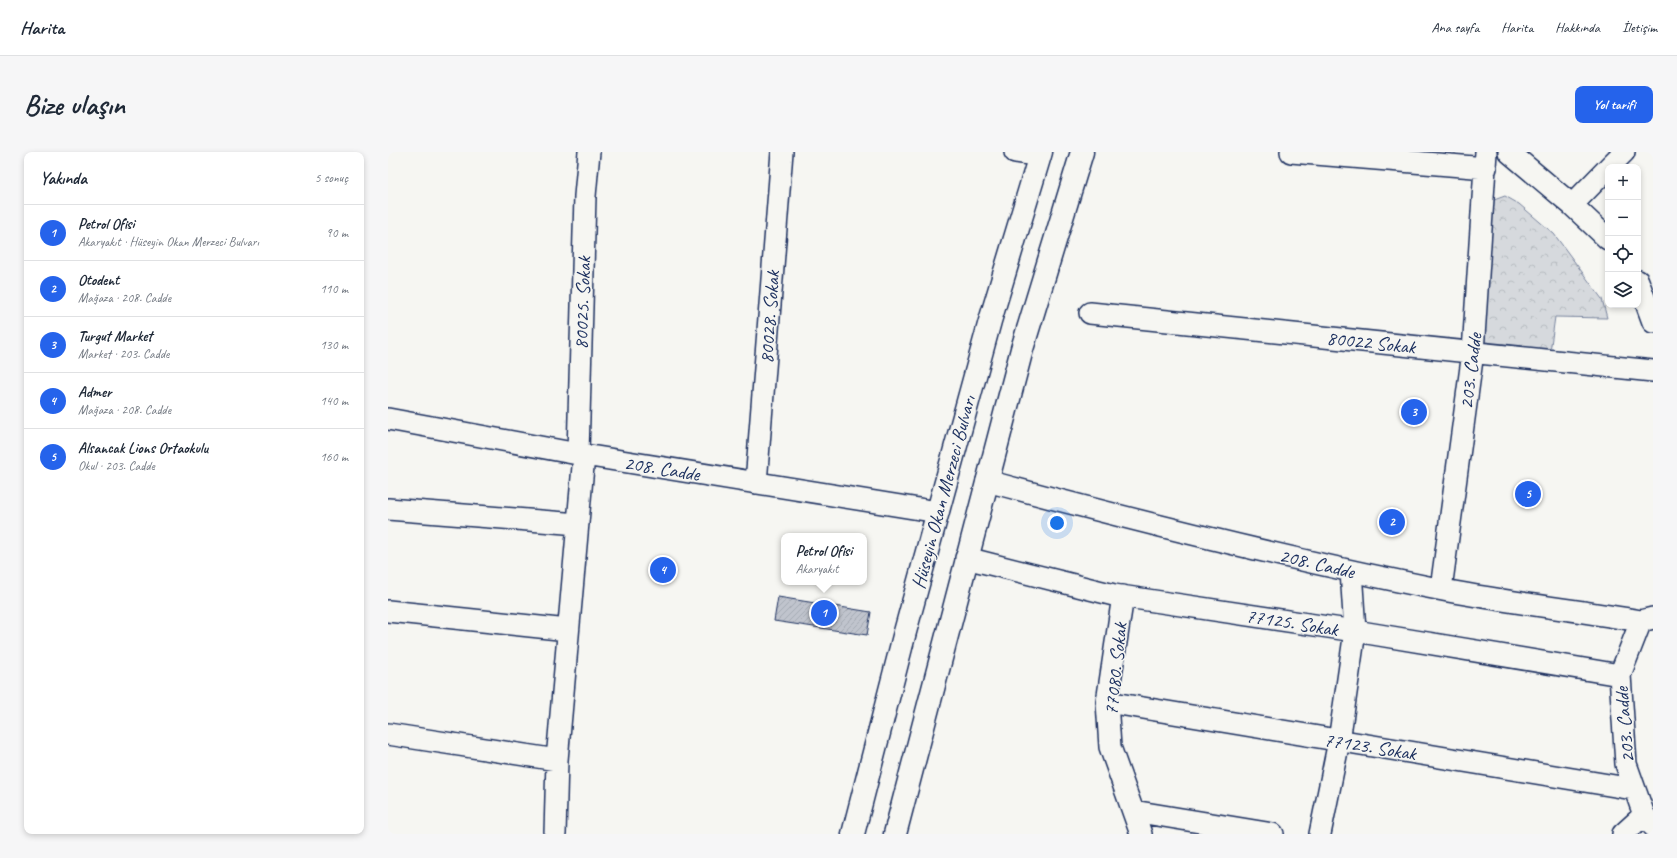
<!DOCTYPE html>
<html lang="tr">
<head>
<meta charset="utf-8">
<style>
	:root { --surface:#fff; --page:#f6f6f7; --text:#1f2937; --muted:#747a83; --line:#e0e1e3; --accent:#2563eb }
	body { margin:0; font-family:Caveat,sans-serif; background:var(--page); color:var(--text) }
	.controls { position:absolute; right:12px; top:12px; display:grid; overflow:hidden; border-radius:8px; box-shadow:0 2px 6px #0003 }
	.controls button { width:36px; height:36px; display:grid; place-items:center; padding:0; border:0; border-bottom:1px solid var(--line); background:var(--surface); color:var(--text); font:20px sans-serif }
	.you { position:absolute; left:669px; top:371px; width:14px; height:14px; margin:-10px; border:3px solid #fff; border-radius:50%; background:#1a73e8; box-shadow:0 0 0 6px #1a73e833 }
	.badge { display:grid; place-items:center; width:26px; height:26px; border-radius:50%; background:var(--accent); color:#fff; font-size:13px; font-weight:700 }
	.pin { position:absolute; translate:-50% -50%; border:2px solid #fff; box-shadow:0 1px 4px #0006 }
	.popup { position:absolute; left:393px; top:381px; width:86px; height:52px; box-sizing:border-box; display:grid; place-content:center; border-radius:8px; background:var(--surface); filter:drop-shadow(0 1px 3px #0005); font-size:13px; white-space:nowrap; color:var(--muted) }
	.popup b { font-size:15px; color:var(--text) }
	.popup::after { content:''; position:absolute; left:50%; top:100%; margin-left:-8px; border:8px solid transparent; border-top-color:var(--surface) }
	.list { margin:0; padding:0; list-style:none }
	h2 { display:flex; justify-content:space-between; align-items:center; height:52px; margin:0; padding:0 16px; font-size:17px }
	h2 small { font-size:13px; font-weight:400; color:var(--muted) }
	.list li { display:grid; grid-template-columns:26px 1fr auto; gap:12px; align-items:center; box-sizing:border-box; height:56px; padding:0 16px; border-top:1px solid var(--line) }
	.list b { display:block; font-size:15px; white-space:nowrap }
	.list p { margin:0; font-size:13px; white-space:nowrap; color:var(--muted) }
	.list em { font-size:13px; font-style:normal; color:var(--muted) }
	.icon { flex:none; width:22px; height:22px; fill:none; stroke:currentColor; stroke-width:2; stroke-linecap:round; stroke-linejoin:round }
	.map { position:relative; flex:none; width:1265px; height:682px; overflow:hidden; border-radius:8px }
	header { display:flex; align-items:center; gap:24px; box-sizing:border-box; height:56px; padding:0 20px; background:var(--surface); border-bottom:1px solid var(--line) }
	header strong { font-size:19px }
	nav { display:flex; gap:22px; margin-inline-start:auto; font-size:14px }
	.intro { display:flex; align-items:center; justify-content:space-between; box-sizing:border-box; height:96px; padding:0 24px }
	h1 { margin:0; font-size:28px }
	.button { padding:10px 18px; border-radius:8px; background:var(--accent); color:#fff; font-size:14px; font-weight:700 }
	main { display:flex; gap:24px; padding:0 24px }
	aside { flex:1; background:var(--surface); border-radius:8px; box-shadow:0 2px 6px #0003 }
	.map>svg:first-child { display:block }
	.park { fill:url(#park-crowns); stroke:#78849e }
	.building { fill:url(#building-hatch); stroke:#1b2f5e }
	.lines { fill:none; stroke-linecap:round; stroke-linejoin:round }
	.minor-casing { stroke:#1b2f5e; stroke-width:24 }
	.major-casing { stroke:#1b2f5e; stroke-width:25 }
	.minor { stroke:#f6f6f2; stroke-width:21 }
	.major { stroke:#f6f6f2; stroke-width:22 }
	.labels { text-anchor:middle; stroke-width:3; stroke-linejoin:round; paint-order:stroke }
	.street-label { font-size:20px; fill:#1b2f5e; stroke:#f6f6f2 }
</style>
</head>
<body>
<header>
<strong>Harita</strong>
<nav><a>Ana sayfa</a><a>Harita</a><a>Hakkında</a><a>İletişim</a></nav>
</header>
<div class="intro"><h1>Bize ulaşın</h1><a class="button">Yol tarifi</a></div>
<main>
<aside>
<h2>Yakında<small>5 sonuç</small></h2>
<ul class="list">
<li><span class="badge">1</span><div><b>Petrol Ofisi</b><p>Akaryakıt · Hüseyin Okan Merzeci Bulvarı</p></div><em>90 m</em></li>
<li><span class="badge">2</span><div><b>Otodent</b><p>Mağaza · 208. Cadde</p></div><em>110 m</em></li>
<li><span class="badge">3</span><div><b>Turgut Market</b><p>Market · 203. Cadde</p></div><em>130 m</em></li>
<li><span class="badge">4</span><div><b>Admer</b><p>Mağaza · 208. Cadde</p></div><em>140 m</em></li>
<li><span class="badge">5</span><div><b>Alsancak Lions Ortaokulu</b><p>Okul · 203. Cadde</p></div><em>160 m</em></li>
</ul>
</aside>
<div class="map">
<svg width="1265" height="682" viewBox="0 0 1265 682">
	<defs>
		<pattern id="park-crowns" width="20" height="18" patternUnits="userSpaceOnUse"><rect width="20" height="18" fill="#d6d9dd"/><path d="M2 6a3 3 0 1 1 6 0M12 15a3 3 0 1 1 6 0" fill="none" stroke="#b7bbc0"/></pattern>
		<pattern id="building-hatch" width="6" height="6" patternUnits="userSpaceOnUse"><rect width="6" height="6" fill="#c0c4cd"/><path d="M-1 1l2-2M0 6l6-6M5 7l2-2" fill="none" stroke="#a4a9b2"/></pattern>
	</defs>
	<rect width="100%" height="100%" fill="#f6f6f2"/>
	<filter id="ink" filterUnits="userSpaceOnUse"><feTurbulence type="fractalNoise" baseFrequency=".025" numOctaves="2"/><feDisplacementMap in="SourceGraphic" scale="8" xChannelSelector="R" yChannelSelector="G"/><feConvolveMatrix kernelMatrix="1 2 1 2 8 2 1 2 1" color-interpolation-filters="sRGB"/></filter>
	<g filter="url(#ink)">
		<path class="park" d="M1117,44L1131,52L1166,82L1214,147L1219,166L1167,165L1162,200L1092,195L1106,48Z"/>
		<path class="building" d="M390,445L483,460L479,483L386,469Z"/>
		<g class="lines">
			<g class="minor-casing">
				<path id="minor" d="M627,0L652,4
					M903,0L1098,16
					M1121,0L1184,53L1220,87
					M1221,15L1236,0
					M1184,53L1220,16
					M1250,129L1265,170
					M702,161L1265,219
					M0,267L190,302L550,360
					M190,302L197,44L201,0
					M599,329C748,369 898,407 1050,437C1117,450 1186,458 1253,469L1265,466
					M368,331L394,0
					M0,357L190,372
					M578,406L726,443L967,479L1232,523
					M1053,437L1085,200L1098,0
					M735,444L719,550L722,595L753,682
					M0,459L180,478
					M1253,469L1232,523L1238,612L1256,663L1265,674
					M719,550L1245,637
					M0,582L169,608
					M745,659L885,682
					M167,682L169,608L196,303
					M932,682L951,589L967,479L963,419
					M1235,682L1256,663"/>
			</g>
			<g class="major-casing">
				<path id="major" d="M465,682L517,480L602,169L653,0
					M507,682L634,197L694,0"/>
			</g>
			<use href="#minor" class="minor"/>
			<use href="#major" class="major"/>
		</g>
	</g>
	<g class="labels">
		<g class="street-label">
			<text transform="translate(194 151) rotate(-88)" y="7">80025. Sokak</text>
			<text transform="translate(381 165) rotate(-86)" y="7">80028. Sokak</text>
			<text transform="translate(983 190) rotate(6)" y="7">80022 Sokak</text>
			<text transform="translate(1082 219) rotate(-83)" y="7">203. Cadde</text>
			<text transform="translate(274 316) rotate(9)" y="7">208. Cadde</text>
			<text transform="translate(555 340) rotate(-75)" y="7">Hüseyin Okan Merzeci Bulvarı</text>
			<text transform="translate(929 411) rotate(13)" y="7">208. Cadde</text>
			<text transform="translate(904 470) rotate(9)" y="7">77125. Sokak</text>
			<text transform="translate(727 517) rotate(-84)" y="7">77080. Sokak</text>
			<text transform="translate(1236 573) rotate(-95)" y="7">203. Cadde</text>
			<text transform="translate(982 594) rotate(9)" y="7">77123. Sokak</text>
		</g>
	</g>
</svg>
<div class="controls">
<button>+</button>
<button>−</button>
<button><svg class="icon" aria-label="locate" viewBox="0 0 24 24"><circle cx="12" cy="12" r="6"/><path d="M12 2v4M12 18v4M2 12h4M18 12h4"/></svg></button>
<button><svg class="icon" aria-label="layers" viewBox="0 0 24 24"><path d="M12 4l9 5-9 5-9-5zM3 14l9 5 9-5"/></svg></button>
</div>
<div class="you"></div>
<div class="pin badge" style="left:436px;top:461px">1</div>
<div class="popup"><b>Petrol Ofisi</b>Akaryakıt</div>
<div class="pin badge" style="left:1004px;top:370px">2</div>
<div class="pin badge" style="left:1026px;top:260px">3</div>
<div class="pin badge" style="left:275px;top:418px">4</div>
<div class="pin badge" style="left:1140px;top:342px">5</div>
</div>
</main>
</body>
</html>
